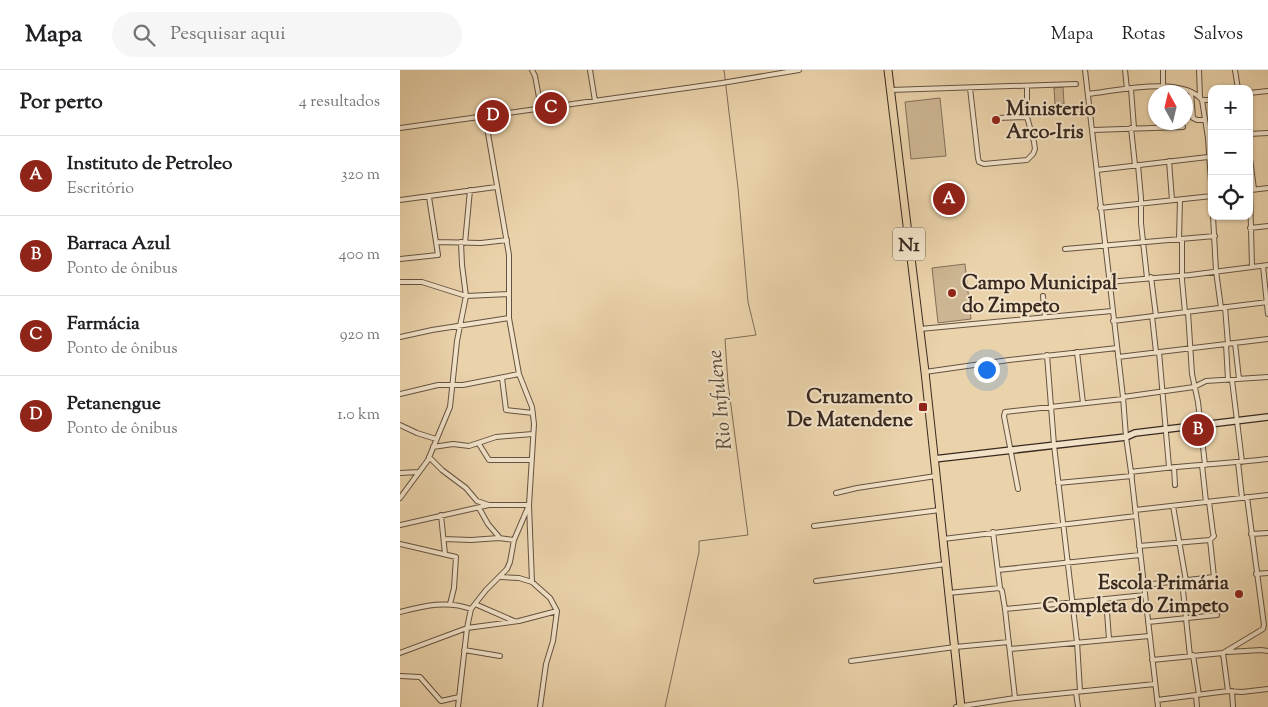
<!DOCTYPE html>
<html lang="pt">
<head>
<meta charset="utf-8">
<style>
	:root { --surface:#fff; --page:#f6f6f6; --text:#202124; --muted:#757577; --line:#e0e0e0; --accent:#8f2418 }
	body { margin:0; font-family:"Sorts Mill Goudy",serif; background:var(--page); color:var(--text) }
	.controls { position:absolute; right:15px; top:15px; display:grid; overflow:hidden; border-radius:10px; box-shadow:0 1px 4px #0004 }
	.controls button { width:45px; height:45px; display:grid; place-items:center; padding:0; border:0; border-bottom:1px solid var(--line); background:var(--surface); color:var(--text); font:25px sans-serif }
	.compass { position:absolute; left:748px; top:15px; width:45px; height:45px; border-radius:50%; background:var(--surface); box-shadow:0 1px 4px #0004; rotate:352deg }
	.you { position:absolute; left:586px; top:299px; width:18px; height:18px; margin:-12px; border:4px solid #fff; border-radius:50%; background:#1a73e8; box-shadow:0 0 0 8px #1a73e833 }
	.badge { display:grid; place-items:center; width:32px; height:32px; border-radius:50%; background:var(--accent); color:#fff; font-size:16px; font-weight:700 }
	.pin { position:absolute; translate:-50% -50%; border:2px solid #fff; box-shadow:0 1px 5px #0006 }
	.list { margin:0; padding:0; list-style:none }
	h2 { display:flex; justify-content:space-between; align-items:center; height:65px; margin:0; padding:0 20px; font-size:21px }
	h2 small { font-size:16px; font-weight:400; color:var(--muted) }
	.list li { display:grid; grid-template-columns:32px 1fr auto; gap:15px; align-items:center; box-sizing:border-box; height:80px; padding:0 20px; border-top:1px solid var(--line) }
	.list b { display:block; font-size:19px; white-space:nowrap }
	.list p { margin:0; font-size:16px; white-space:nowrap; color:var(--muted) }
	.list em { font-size:16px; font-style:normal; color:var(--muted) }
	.icon { flex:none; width:28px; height:28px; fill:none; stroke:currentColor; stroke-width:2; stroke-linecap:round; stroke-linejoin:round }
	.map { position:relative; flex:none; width:868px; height:637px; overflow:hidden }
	header { display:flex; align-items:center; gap:30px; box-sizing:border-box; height:70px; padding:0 25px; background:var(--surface); border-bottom:1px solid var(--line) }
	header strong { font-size:24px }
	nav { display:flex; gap:28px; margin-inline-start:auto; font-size:18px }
	.search { width:350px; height:45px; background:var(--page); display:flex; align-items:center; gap:12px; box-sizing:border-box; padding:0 18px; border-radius:28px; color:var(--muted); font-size:19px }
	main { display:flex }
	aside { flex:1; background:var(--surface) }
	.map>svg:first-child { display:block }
	.green { fill:#ccb592; stroke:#826f58 }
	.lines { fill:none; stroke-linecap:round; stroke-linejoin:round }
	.stream { stroke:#7f6c56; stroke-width:1 }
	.street-casing { stroke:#655342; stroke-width:6 }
	.secondary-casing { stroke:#39291f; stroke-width:8 }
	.highway-casing { stroke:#39291f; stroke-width:9 }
	.street { stroke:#f1e2c8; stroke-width:4 }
	.secondary { stroke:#f1e2c8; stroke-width:5.5 }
	.highway { stroke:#ead2aa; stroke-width:7 }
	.poi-dot { fill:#8f2418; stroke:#f1e2c8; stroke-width:2 }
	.labels { text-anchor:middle; stroke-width:4; stroke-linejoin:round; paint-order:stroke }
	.shield { fill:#f1e2c8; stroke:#706052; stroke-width:1 }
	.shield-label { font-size:19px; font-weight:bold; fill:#39291f }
	.poi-label { font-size:20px; font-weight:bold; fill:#39291f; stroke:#f1e2c8; text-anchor:start }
	.water-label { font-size:21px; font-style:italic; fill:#5c4b3b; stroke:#f1e2c8 }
</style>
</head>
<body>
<header>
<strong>Mapa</strong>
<div class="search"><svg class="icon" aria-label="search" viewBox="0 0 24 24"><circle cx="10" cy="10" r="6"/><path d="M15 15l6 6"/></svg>Pesquisar aqui</div>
<nav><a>Mapa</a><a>Rotas</a><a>Salvos</a></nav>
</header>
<main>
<aside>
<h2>Por perto<small>4 resultados</small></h2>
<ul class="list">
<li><span class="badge">A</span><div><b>Instituto de Petroleo</b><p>Escritório</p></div><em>320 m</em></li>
<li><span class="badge">B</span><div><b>Barraca Azul</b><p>Ponto de ônibus</p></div><em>400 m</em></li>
<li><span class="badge">C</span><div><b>Farmácia</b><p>Ponto de ônibus</p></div><em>920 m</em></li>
<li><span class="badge">D</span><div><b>Petanengue</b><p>Ponto de ônibus</p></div><em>1.0 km</em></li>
</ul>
</aside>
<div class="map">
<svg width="868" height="637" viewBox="0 0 868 637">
	<rect width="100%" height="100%" fill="#ead2aa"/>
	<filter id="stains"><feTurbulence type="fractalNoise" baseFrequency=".004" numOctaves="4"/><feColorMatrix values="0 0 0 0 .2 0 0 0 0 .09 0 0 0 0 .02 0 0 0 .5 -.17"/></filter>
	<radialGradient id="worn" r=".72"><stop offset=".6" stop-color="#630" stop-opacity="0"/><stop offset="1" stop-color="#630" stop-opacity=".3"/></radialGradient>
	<path class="green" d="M663,17L664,34H655L654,18Z
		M540,28L546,86L511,89L505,32Z
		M565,194L571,249L538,253L532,198Z"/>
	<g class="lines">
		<path class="stream" d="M265,637L299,482V471L348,465L328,313L325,269L356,265L348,232L338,118L324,0"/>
		<g class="street-casing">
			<path id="street" d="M132,0L135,6L141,38
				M190,0L195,31
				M685,0L723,327L726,367L731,402L758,637
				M725,0L727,19
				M763,0V17
				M799,0L800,27
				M835,0L838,19
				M570,18L578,88L579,92L584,94L627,90L633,84L635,79L634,72L627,47V16
				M731,19L734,58
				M490,20L676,14
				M791,22L793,48L797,50H805
				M849,23L868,21
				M688,24C716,21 782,5 802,30H812
				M802,30L808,68L812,126
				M597,48L627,47
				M0,58L322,13L399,0
				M731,58L735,95
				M693,60L783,57
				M849,64L868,63
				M849,81L854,119
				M769,91L772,130
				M738,95L741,128V153L747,208
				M697,100L808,87
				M850,120L852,197
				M851,120L868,118
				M29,127L36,172
				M0,130L96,117
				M700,138L812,126
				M813,146L816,201L821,238
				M850,158L868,156
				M779,169L780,130
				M782,169V210L785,242
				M65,173L70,120
				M665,179L815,166
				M0,189L38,185L36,172L81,173L107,170
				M863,196L868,244
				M751,207L756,246
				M0,212H22L66,226L109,224
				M708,212L790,205L868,195
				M643,226L645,247
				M825,237L828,274
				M788,242L792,304L798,332L805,395
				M752,246L756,282
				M713,251L868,232
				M520,259L712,241
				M0,267L32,260L109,248
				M835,273L839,309
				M826,274L828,310
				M677,282L683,333
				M759,282L769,397
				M647,285L654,375L677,572L680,621
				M718,287L868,269
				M525,302L609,290L717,278
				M102,308L106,340L133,343
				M832,310L842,392
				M0,324L38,315H63L119,304
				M723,327L794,317L806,311L868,307
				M0,355L17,363L36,369
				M79,374L89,390H131
				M33,377L53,374L69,376L96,367L133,364
				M29,387L42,400L66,418L77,431L89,435H129L132,512
				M838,392L842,428
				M802,395L806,432
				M774,397L775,415
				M731,402C777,396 822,394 868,389
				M0,403L19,402
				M658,413L732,406
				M618,419L604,346L605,342L723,329
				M436,423L457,418L536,406
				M0,428L28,390L50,337L57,271L66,226L62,195L61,172
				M773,436L786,511
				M79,438L88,454L99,467
				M735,440L868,425
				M41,445L45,484
				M0,455L89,435
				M414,456L540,440
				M593,462L600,518L602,521L605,539L615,628
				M851,464L868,463
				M44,469L71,470L99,468L114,470
				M543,469L736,446
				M0,474L56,487L54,518L50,534
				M739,476L810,470
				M598,500L740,485
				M856,504L868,503
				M101,507L119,508L132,512L150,528L157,541L153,571L146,594L140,637
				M416,511L546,494
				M782,511L790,586
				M744,515L814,507L810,470L814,466L813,463L809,432
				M548,523L600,518
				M706,529L709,569
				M75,534L114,551
				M605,539L745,525
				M0,542C24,536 47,530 71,539
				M748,552L817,545
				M610,579L749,566
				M64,580L100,586
				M828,582L861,580L868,581
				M0,583L67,558L119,551L157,541
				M823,583L828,621
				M793,585L799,625
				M752,590L823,583L863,559L864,555L847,427
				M451,591L555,577L609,572
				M0,606L20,607L41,631L59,627
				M832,621L833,637
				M676,622L678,637
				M796,625L797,637
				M757,630L828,621L842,622L868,619
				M58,637L67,558L71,539L86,520L107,499L110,492L114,470L129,435L134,354L132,337L119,304L109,248V185L85,46
				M556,637L615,628L755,614"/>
		</g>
		<g class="secondary-casing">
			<path id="secondary" d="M534,389L726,367L735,363L868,347"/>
		</g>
		<g class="highway-casing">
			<path id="highway" d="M488,0L525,302L561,637"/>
		</g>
		<use href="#street" class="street"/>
		<use href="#secondary" class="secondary"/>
		<use href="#highway" class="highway"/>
	</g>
	<g class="poi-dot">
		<circle cx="596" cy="50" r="5"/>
		<circle cx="552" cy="223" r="5"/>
		<rect x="518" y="332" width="10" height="10" rx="2.5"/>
		<circle cx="839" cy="524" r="5"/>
	</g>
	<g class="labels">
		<rect class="shield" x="493" y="157.5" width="32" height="33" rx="4"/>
		<g class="shield-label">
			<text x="509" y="181">N1</text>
		</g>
		<g class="poi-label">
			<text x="606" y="45">Ministerio<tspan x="606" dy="23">Arco-Iris</tspan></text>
			<text x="562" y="219">Campo Municipal<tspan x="562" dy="23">do Zimpeto</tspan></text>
			<text x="513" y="333" text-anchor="end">Cruzamento<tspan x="513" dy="23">De Matendene</tspan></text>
			<text x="829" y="519" text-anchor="end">Escola Primária<tspan x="829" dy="23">Completa do Zimpeto</tspan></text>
		</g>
		<g class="water-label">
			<text transform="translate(319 330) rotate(-96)" y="7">Rio Infulene</text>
		</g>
	</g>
	<rect width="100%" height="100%" filter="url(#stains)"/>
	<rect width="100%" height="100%" fill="url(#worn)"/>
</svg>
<div class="controls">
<button>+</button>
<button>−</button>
<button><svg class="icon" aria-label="locate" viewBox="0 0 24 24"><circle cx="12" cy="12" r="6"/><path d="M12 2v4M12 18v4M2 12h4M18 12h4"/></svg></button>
</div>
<svg class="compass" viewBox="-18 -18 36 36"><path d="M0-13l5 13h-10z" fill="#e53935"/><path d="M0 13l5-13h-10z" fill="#757577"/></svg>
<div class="you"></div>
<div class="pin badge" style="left:549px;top:129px">A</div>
<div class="pin badge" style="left:798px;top:360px">B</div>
<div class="pin badge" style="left:151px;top:38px">C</div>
<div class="pin badge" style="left:93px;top:46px">D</div>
</div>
</main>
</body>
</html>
